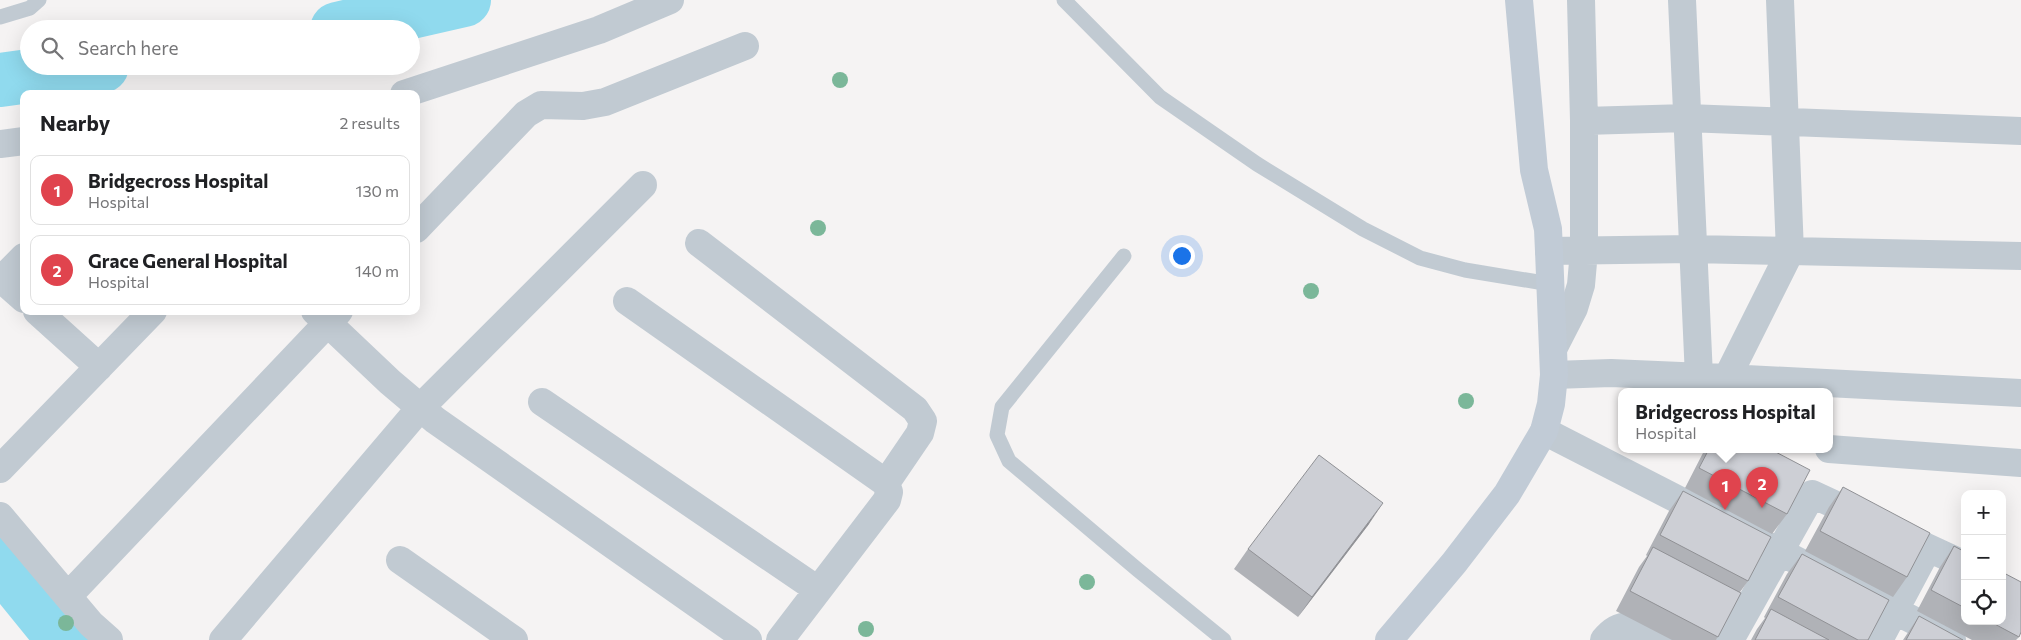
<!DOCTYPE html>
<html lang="en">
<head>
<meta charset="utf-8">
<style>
	:root { --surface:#fff; --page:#f2f2f2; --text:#202124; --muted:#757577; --line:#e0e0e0; --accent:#db2777 }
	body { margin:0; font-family:Commissioner,sans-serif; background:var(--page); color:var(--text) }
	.controls { position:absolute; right:15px; bottom:15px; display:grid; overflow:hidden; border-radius:10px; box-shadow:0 5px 20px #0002 }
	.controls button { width:45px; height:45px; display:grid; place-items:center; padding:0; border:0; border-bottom:1px solid var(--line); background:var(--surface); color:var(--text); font:25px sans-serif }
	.you { position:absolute; left:1181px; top:255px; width:18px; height:18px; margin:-12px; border:4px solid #fff; border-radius:50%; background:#1a73e8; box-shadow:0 0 0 8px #1a73e833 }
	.badge { display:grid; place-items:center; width:32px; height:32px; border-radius:50%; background:var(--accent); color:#fff; font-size:16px; font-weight:700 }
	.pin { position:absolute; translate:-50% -41px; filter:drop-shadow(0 1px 2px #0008) }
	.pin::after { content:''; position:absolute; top:26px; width:18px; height:15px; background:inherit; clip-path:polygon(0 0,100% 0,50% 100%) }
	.popup { position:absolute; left:1618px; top:388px; width:215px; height:65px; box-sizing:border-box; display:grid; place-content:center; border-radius:10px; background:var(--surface); filter:drop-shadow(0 1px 4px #0005); font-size:16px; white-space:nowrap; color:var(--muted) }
	.popup b { font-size:19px; color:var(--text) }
	.popup::after { content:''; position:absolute; left:50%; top:100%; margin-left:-10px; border:10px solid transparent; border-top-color:var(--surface) }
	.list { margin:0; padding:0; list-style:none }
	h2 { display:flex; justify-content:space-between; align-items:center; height:65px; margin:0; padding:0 20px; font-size:21px }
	h2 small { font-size:16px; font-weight:400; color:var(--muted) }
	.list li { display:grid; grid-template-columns:32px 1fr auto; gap:15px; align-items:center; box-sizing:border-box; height:70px; margin:0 10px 10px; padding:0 10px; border:1px solid var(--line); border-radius:10px }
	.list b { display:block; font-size:19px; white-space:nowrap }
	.list p { margin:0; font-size:16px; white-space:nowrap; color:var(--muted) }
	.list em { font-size:16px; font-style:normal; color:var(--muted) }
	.icon { flex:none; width:28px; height:28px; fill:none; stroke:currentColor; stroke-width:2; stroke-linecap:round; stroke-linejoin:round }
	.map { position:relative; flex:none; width:2021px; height:640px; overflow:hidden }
	.search { position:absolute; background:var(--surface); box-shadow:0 5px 20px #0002; left:20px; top:20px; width:400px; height:55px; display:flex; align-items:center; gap:12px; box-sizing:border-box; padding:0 18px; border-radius:28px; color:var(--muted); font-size:19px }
	.panel { position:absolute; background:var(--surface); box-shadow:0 5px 20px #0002; left:20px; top:90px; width:400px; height:225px; border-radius:10px }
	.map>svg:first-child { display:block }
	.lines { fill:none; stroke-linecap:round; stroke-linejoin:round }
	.river { stroke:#90daee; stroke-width:54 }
	.lane { stroke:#c1cad2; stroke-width:15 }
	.street { stroke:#c1cad2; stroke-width:28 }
	.secondary { stroke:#c1cbd6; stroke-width:28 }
	.tree { fill:#7bb799 }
	.wall { fill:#b0b2b7 }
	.shaded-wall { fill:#909195 }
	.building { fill:#cdcfd5; stroke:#909195 }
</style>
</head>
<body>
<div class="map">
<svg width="2021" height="640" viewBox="0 0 2021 640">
	<rect width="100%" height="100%" fill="#f5f3f3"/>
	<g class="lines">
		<path class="river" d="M337,29L464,0
			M0,80L102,66
			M0,561L64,640"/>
		<path class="lane" d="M1064,0L1160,97L1257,164L1363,229L1420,258L1465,270L1550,284
			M0,17L30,8L39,0
			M1124,256L1002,407L997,435L1009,461L1138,570L1224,640"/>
		<path class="street" d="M1682,0L1699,377
			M404,94L599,30L670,0
			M1584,121L1687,118L2021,131
			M0,144L24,141
			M416,229L526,114L541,105L583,106L605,102L745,46
			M699,243L915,409L923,421L920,433L886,483
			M1549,251L1692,249L2021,256
			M0,278L24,299
			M0,281L24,257
			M627,301L886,483L889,492L887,500L780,640
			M37,311L99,367
			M315,311L390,382L435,420L748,640
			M1553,349L1574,308L1581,285L1584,251V121L1581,0
			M1554,375L1611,373L1727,378L2021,393
			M1727,378L1790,252L1780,0
			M542,402L818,590
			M1544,431L1952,640
			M1829,449L2021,463
			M0,469L153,311
			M0,516L91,624L109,640
			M400,560L514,640
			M68,596L339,311
			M223,640L420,408L643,185
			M1604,640C1623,616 1641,628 1663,640
			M1730,640L1812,494L1965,565
			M1879,640L1928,548"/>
		<path class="secondary" d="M1389,640L1454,563L1507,494L1544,431L1551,404L1554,375L1549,251L1548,229L1534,170L1519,0"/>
	</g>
	<g class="tree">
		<circle cx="840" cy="80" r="8"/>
		<circle cx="818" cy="228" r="8"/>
		<circle cx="1311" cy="291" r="8"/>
		<circle cx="1466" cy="401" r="8"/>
		<circle cx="1087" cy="582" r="8"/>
		<circle cx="66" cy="623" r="8"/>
		<circle cx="866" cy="629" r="8"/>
	</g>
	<path class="wall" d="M1705,449H1770L1787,514L1772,534L1685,488Z
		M1843,487L1907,577L1893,597L1805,551L1829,507Z
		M1683,491L1748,581L1740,592L1716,640H1672L1616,611L1639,567L1647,556L1646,555L1669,511Z
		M1369,524L1298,617L1234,569L1248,549Z
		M1954,546L1965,552V621H2002L2019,637L2016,640H1972L1917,611L1940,567Z
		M1802,554L1868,640H1751L1757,629L1765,618L1764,617L1787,574Z
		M1919,616L1963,640H1903Z"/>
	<path class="shaded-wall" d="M1383,503L1369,524L1298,617L1312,597Z"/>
	<path class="building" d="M1709,449H1770L1810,470L1787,514L1699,468Z
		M1319,455L1383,503L1312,597L1248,549Z
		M1843,487L1930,533L1907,577L1820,531Z
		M1683,491L1771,537L1748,581L1660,535Z
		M1954,546L1965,552V608L1931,590Z
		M1653,547L1741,593L1718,637L1630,591Z
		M1802,554L1889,600L1868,640H1858L1778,597Z
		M2002,572L2021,582V632L2019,637L1989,621H2002Z
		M1771,609L1829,640H1755Z
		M1919,616L1963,640H1906Z"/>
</svg>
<div class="controls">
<button>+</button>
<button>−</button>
<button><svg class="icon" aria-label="locate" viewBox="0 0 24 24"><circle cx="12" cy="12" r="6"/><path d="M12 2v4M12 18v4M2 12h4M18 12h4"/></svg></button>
</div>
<div class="you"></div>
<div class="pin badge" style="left:1725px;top:510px;background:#e0444e">1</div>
<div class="popup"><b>Bridgecross Hospital</b>Hospital</div>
<div class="pin badge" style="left:1762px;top:508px;background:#e0444e">2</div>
<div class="search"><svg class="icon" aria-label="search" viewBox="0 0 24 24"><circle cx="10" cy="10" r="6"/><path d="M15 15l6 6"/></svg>Search here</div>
<section class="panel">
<h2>Nearby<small>2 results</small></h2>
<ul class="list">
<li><span class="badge" style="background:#e0444e">1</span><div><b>Bridgecross Hospital</b><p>Hospital</p></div><em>130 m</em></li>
<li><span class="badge" style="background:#e0444e">2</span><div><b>Grace General Hospital</b><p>Hospital</p></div><em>140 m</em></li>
</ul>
</section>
</div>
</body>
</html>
